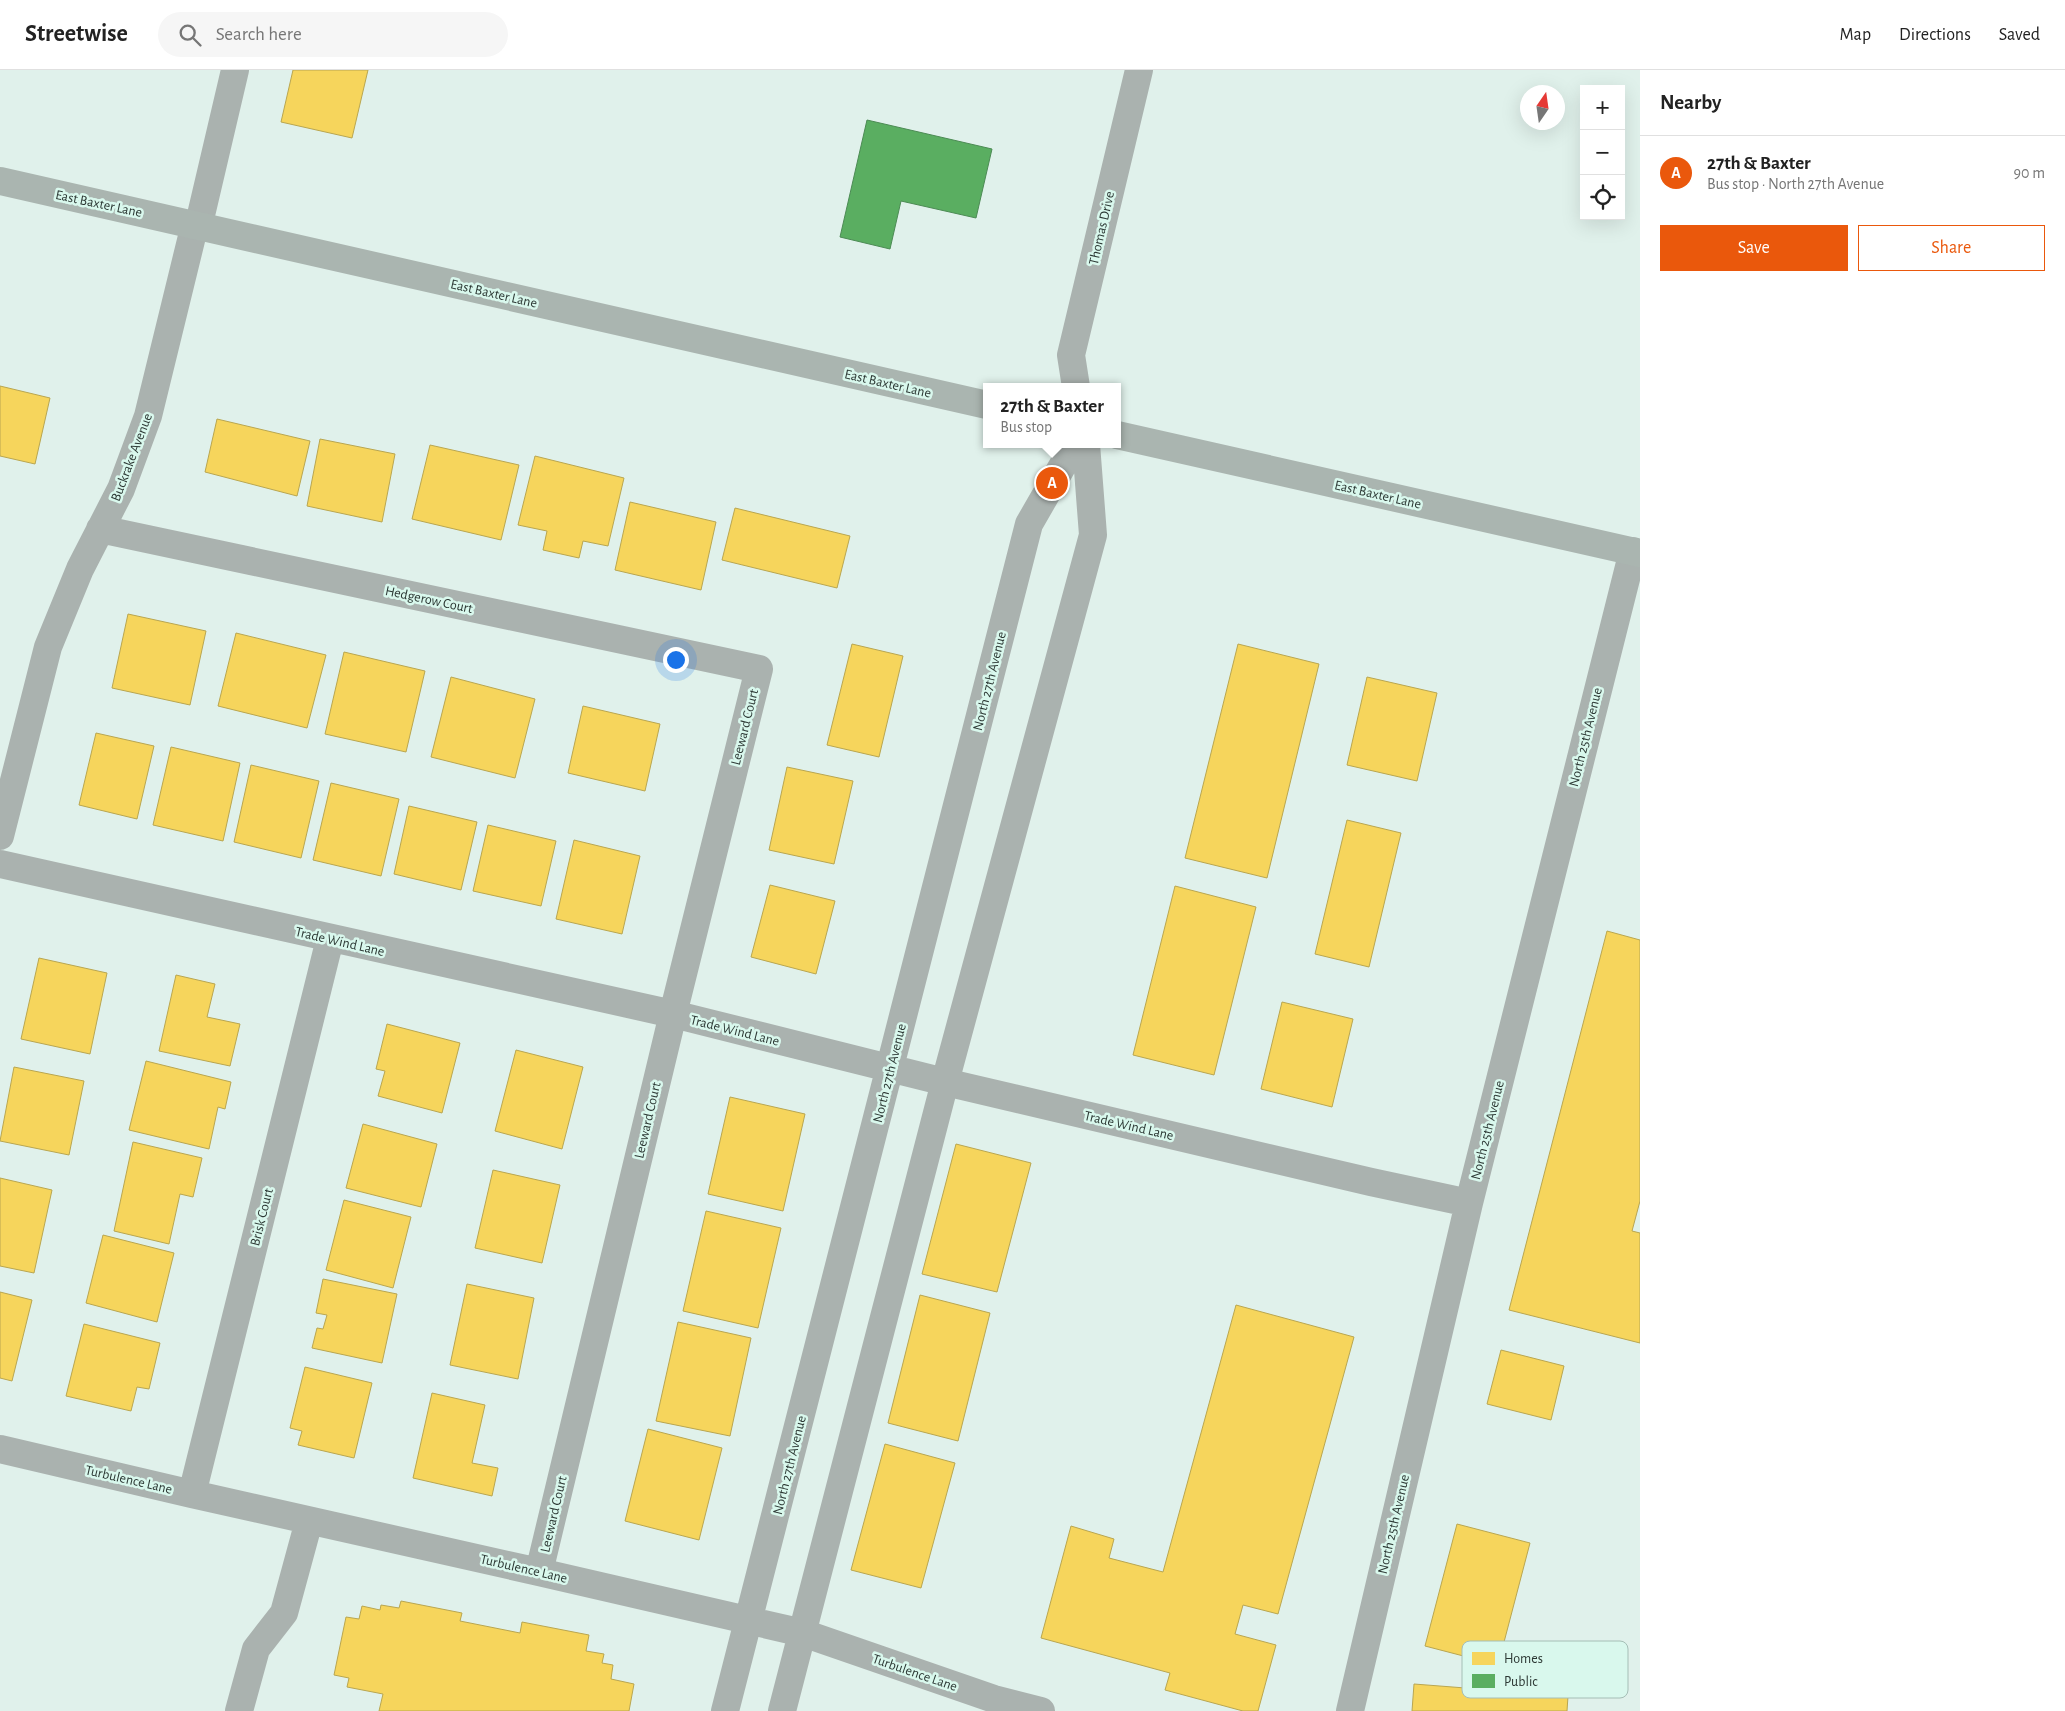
<!DOCTYPE html>
<html lang="en">
<head>
<meta charset="utf-8">
<style>
	:root { --surface:#fff; --page:#f6f6f6; --text:#222; --muted:#767676; --line:#e0e0e0; --accent:#ea580c }
	body { margin:0; font-family:"Alegreya Sans",sans-serif; background:var(--page); color:var(--text) }
	.controls { position:absolute; right:15px; top:15px; display:grid; overflow:hidden; border-radius:0px; box-shadow:0 5px 20px #0002 }
	.controls button { width:45px; height:45px; display:grid; place-items:center; padding:0; border:0; border-bottom:1px solid var(--line); background:var(--surface); color:var(--text); font:25px sans-serif }
	.compass { position:absolute; left:1520px; top:15px; width:45px; height:45px; border-radius:50%; background:var(--surface); box-shadow:0 5px 20px #0002; rotate:13deg }
	.you { position:absolute; left:675px; top:589px; width:18px; height:18px; margin:-12px; border:4px solid #fff; border-radius:50%; background:#1a73e8; box-shadow:0 0 0 8px #1a73e833 }
	.badge { display:grid; place-items:center; width:32px; height:32px; border-radius:50%; background:var(--accent); color:#fff; font-size:16px; font-weight:700 }
	.pin { position:absolute; translate:-50% -50%; border:2px solid #fff; box-shadow:0 1px 5px #0006 }
	.popup { position:absolute; left:983px; top:313px; width:138px; height:65px; box-sizing:border-box; display:grid; place-content:center; border-radius:0px; background:var(--surface); filter:drop-shadow(0 1px 4px #0005); font-size:16px; white-space:nowrap; color:var(--muted) }
	.popup b { font-size:19px; color:var(--text) }
	.popup::after { content:''; position:absolute; left:50%; top:100%; margin-left:-10px; border:10px solid transparent; border-top-color:var(--surface) }
	.list { margin:0; padding:0; list-style:none }
	h2 { display:flex; justify-content:space-between; align-items:center; height:65px; margin:0; padding:0 20px; font-size:21px }
	h2 small { font-size:16px; font-weight:400; color:var(--muted) }
	.list li { display:grid; grid-template-columns:32px 1fr auto; gap:15px; align-items:center; box-sizing:border-box; height:75px; padding:0 20px; border-top:1px solid var(--line) }
	.list b { display:block; font-size:19px; white-space:nowrap }
	.list p { margin:0; font-size:16px; white-space:nowrap; color:var(--muted) }
	.list em { font-size:16px; font-style:normal; color:var(--muted) }
	.actions { display:flex; gap:10px; padding:15px 20px }
	.actions a { flex:1; padding:11px 0; border:1px solid var(--accent); border-radius:0px; text-align:center; font-size:18px; color:var(--accent) }
	.actions .main { background:var(--accent); color:#fff }
	.icon { flex:none; width:28px; height:28px; fill:none; stroke:currentColor; stroke-width:2; stroke-linecap:round; stroke-linejoin:round }
	.map { position:relative; flex:none; width:1640px; height:1641px; overflow:hidden }
	header { display:flex; align-items:center; gap:30px; box-sizing:border-box; height:70px; padding:0 25px; background:var(--surface); border-bottom:1px solid var(--line) }
	header strong { font-size:24px }
	nav { display:flex; gap:28px; margin-inline-start:auto; font-size:18px }
	.search { width:350px; height:45px; background:var(--page); display:flex; align-items:center; gap:12px; box-sizing:border-box; padding:0 18px; border-radius:28px; color:var(--muted); font-size:19px }
	main { display:flex }
	aside { flex:1; background:var(--surface) }
	.map>svg:first-child { display:block }
	.homes { fill:#f6d55c; stroke:#b9a650 }
	.public { fill:#5aae61; stroke:#4c8b54 }
	.lines { fill:none; stroke-linecap:round; stroke-linejoin:round }
	.minor { stroke:#aab2af; stroke-width:28 }
	.major { stroke:#aab5b0; stroke-width:28 }
	.labels { text-anchor:middle; stroke-width:5; stroke-linejoin:round; paint-order:stroke }
	.street-label { font-size:14px; fill:#2c3834; stroke:#d9f8ed }
	.key { fill:#d9f8ed; stroke:#a5beb6; stroke-width:1 }
	.key-label { font-size:14px; fill:#2c3834 }
</style>
</head>
<body>
<header>
<strong>Streetwise</strong>
<div class="search"><svg class="icon" aria-label="search" viewBox="0 0 24 24"><circle cx="10" cy="10" r="6"/><path d="M15 15l6 6"/></svg>Search here</div>
<nav><a>Map</a><a>Directions</a><a>Saved</a></nav>
</header>
<main>
<div class="map">
<svg width="1640" height="1641" viewBox="0 0 1640 1641">
	<rect width="100%" height="100%" fill="#e0f1eb"/>
	<path class="homes" d="M293,0H368L352,68L281,52Z
		M0,316L50,328L35,394L0,386Z
		M217,349L310,371L297,426L205,402Z
		M320,369L395,384L382,452L307,436Z
		M430,375L519,395L501,470L412,449Z
		M535,386L624,408L608,476L583,471L579,488L543,480L547,461L518,455Z
		M630,432L716,452L701,520L615,500Z
		M735,438L850,466L837,518L722,490Z
		M128,544L206,561L190,635L112,618Z
		M236,563L326,585L307,658L218,636Z
		M852,574L903,586L879,687L827,675Z
		M1238,574L1319,594L1267,808L1185,788Z
		M344,582L425,601L406,682L325,664Z
		M451,607L535,629L515,708L431,687Z
		M1367,607L1437,623L1417,711L1347,695Z
		M583,636L660,654L645,721L568,703Z
		M96,663L154,676L137,749L79,735Z
		M171,677L240,693L223,771L153,755Z
		M251,695L319,711L301,788L234,772Z
		M787,697L853,711L834,794L769,780Z
		M331,713L399,729L381,806L313,790Z
		M409,736L477,752L461,820L394,804Z
		M1347,750L1401,763L1369,897L1315,884Z
		M488,755L556,771L541,836L473,821Z
		M574,770L640,786L622,864L556,849Z
		M770,815L835,831L816,904L751,887Z
		M1175,816L1256,837L1214,1005L1133,985Z
		M1607,861L1640,870V1131L1632,1161L1640,1163V1273L1509,1240Z
		M39,888L107,903L90,984L21,969Z
		M176,905L215,914L207,947L240,954L230,996L159,981Z
		M1282,932L1353,949L1332,1037L1261,1019Z
		M387,954L460,973L442,1043L378,1026L385,1001L376,999Z
		M516,980L583,997L562,1079L495,1061Z
		M146,991L231,1012L225,1039L218,1037L209,1079L129,1060Z
		M14,997L84,1011L69,1085L0,1071Z
		M730,1027L805,1044L783,1141L708,1124Z
		M363,1054L437,1074L421,1137L346,1118Z
		M133,1072L202,1088L193,1127L180,1124L169,1174L114,1161Z
		M956,1074L1031,1093L997,1222L922,1204Z
		M493,1100L560,1115L542,1193L475,1178Z
		M0,1108L52,1120L34,1203L0,1196Z
		M344,1130L411,1147L393,1218L326,1200Z
		M706,1141L781,1158L758,1258L683,1241Z
		M103,1165L174,1183L157,1252L86,1233Z
		M323,1209L397,1224L382,1293L312,1278L317,1258L323,1259L327,1245L316,1243Z
		M467,1214L534,1228L518,1309L450,1295Z
		M0,1222L32,1230L12,1311L0,1308Z
		M920,1225L990,1243L958,1371L888,1353Z
		M1236,1235L1354,1267L1278,1544L1243,1535L1235,1564L1276,1575L1258,1641H1243L1165,1620L1170,1603L1041,1568L1071,1456L1114,1469L1109,1488L1163,1502Z
		M678,1252L751,1268L730,1366L656,1351Z
		M84,1254L160,1273L149,1319L137,1317L131,1341L66,1326Z
		M1501,1280L1564,1296L1551,1350L1487,1334Z
		M305,1297L372,1313L354,1388L298,1375L302,1361L290,1358Z
		M432,1323L485,1335L472,1393L498,1398L492,1426L413,1408Z
		M648,1359L722,1378L699,1470L625,1451Z
		M885,1374L955,1393L921,1518L851,1500Z
		M1457,1454L1530,1473L1498,1595L1425,1576Z
		M401,1531L462,1543L460,1551L520,1563L522,1552L589,1565L586,1581L604,1584L602,1593L613,1595L611,1609L634,1614L629,1641H379L383,1624L347,1617L349,1608L334,1605L346,1547L359,1549L362,1536L380,1540L381,1535L399,1538Z
		M1414,1614L1568,1626L1567,1641H1412Z"/>
	<path class="public" d="M867,50L992,79L976,148L901,131L890,179L840,167Z"/>
	<g class="lines">
		<path class="minor" d="M1076,317L1071,285L1139,0
			M100,459L759,599L673,944L539,1502
			M0,766L48,577L80,499L121,419L148,346L195,154L201,145L235,0
			M0,794L673,944L945,1012L1371,1112L1469,1133
			M0,1379L192,1424L539,1502L803,1563L994,1629L1041,1641
			M192,1424L330,869
			M239,1641L256,1579L284,1543L309,1451
			M725,1641L1029,454L1075,374
			M782,1641L945,1012L1093,465L1086,374
			M1350,1641L1469,1133L1633,481"/>
		<path class="major" d="M0,111L987,335
			M1117,365L1640,483"/>
	</g>
	<g class="labels">
		<g class="street-label">
			<text transform="translate(99 133) rotate(12)" y="5">East Baxter Lane</text>
			<text transform="translate(1101 158) rotate(-77)" y="5">Thomas Drive</text>
			<text transform="translate(494 223) rotate(13)" y="5">East Baxter Lane</text>
			<text transform="translate(888 313) rotate(13)" y="5">East Baxter Lane</text>
			<text transform="translate(131 387) rotate(-69)" y="5">Buckrake Avenue</text>
			<text transform="translate(1378 424) rotate(13)" y="5">East Baxter Lane</text>
			<text transform="translate(429 529) rotate(12)" y="5">Hedgerow Court</text>
			<text transform="translate(989 611) rotate(-76)" y="5">North 27th Avenue</text>
			<text transform="translate(744 657) rotate(-76)" y="5">Leeward Court</text>
			<text transform="translate(1585 667) rotate(-76)" y="5">North 25th Avenue</text>
			<text transform="translate(340 871) rotate(13)" y="5">Trade Wind Lane</text>
			<text transform="translate(735 960) rotate(14)" y="5">Trade Wind Lane</text>
			<text transform="translate(889 1003) rotate(-76)" y="5">North 27th Avenue</text>
			<text transform="translate(647 1050) rotate(-77)" y="5">Leeward Court</text>
			<text transform="translate(1129 1055) rotate(13)" y="5">Trade Wind Lane</text>
			<text transform="translate(1487 1060) rotate(-76)" y="5">North 25th Avenue</text>
			<text transform="translate(261 1147) rotate(-76)" y="5">Brisk Court</text>
			<text transform="translate(789 1395) rotate(-76)" y="5">North 27th Avenue</text>
			<text transform="translate(129 1409) rotate(13)" y="5">Turbulence Lane</text>
			<text transform="translate(553 1444) rotate(-77)" y="5">Leeward Court</text>
			<text transform="translate(1393 1454) rotate(-77)" y="5">North 25th Avenue</text>
			<text transform="translate(524 1498) rotate(13)" y="5">Turbulence Lane</text>
			<text transform="translate(915 1602) rotate(19)" y="5">Turbulence Lane</text>
		</g>
	</g>
	<rect x="1462" y="1571" width="166" height="57" rx="8" class="key"/>
	<rect x="1472" y="1582" width="23" height="13" fill="#f6d55c"/>
	<rect x="1472" y="1604" width="23" height="14" fill="#5aae61"/>
	<g class="key-label">
		<text x="1504" y="1593">Homes</text>
		<text x="1504" y="1616">Public</text>
	</g>
</svg>
<div class="controls">
<button>+</button>
<button>−</button>
<button><svg class="icon" aria-label="locate" viewBox="0 0 24 24"><circle cx="12" cy="12" r="6"/><path d="M12 2v4M12 18v4M2 12h4M18 12h4"/></svg></button>
</div>
<svg class="compass" viewBox="-18 -18 36 36"><path d="M0-13l5 13h-10z" fill="#e53935"/><path d="M0 13l5-13h-10z" fill="#767676"/></svg>
<div class="you"></div>
<div class="pin badge" style="left:1052px;top:413px">A</div>
<div class="popup"><b>27th &amp; Baxter</b>Bus stop</div>
</div>
<aside>
<h2>Nearby<small></small></h2>
<ul class="list">
<li><span class="badge">A</span><div><b>27th &amp; Baxter</b><p>Bus stop · North 27th Avenue</p></div><em>90 m</em></li>
</ul>
<div class="actions"><a class="main">Save</a><a>Share</a></div>
</aside>
</main>
</body>
</html>
